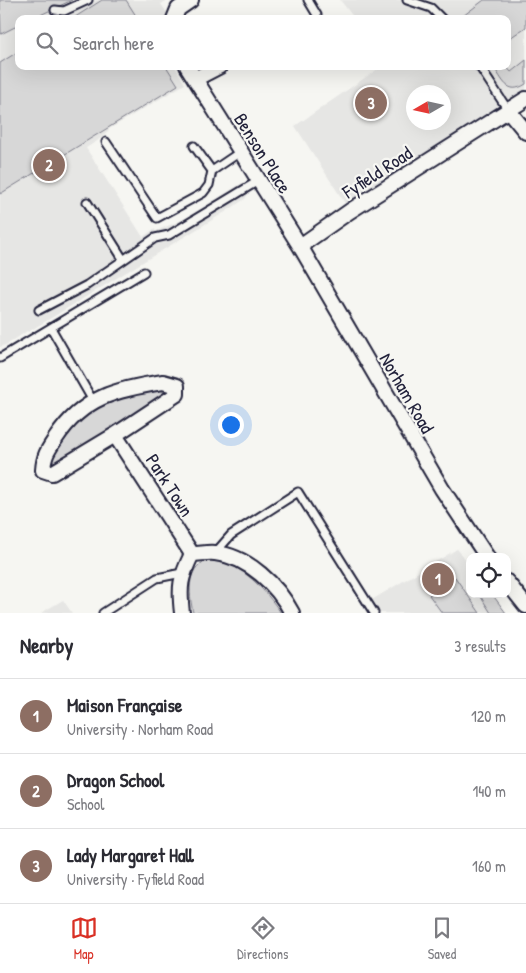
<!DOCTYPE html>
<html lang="en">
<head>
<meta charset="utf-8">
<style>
	:root { --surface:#fff; --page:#f7f7f7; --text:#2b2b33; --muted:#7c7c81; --line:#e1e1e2; --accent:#d93025 }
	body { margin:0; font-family:"Patrick Hand",sans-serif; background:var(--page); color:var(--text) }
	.controls { position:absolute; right:15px; bottom:15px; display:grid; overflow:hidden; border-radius:10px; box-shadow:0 5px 20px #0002 }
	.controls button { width:45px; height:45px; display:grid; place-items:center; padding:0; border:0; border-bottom:1px solid var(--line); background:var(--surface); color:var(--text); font:25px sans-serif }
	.compass { position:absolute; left:406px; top:85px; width:45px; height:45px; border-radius:50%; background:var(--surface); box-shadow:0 5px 20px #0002; rotate:261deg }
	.you { position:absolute; left:230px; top:424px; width:18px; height:18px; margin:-12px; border:4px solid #fff; border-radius:50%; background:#1a73e8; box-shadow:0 0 0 8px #1a73e833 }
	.badge { display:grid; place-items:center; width:32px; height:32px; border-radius:50%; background:var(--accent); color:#fff; font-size:16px; font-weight:700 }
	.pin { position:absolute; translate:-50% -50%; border:2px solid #fff; box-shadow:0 1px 5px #0006 }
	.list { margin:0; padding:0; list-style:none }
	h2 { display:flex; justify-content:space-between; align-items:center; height:65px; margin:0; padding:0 20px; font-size:21px }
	h2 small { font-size:16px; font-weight:400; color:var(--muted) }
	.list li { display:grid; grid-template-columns:32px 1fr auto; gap:15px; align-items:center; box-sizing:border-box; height:75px; padding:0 20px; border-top:1px solid var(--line) }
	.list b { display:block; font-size:19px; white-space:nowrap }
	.list p { margin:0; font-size:16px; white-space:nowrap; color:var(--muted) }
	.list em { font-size:16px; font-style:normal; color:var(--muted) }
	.icon { flex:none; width:28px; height:28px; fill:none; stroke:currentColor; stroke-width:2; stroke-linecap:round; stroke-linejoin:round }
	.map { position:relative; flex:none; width:526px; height:613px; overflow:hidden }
	.search { position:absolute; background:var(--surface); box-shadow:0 5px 20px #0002; left:15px; right:15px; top:15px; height:55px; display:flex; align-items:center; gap:12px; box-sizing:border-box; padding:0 18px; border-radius:10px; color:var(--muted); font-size:19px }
	.sheet { height:290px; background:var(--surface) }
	nav { display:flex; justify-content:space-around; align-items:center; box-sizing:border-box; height:70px; border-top:1px solid var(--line); background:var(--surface); font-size:14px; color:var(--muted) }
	nav a { display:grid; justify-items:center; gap:2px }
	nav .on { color:var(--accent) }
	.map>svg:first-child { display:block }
	.built { fill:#e6e6e4; fill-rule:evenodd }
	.green { fill:#d7d7d7; stroke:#7c7c89 }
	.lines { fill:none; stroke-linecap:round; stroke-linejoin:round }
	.lane-casing { stroke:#22223b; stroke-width:11 }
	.street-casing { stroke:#22223b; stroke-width:18 }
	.lane { stroke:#f6f6f2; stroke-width:7 }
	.street { stroke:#f6f6f2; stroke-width:14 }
	.labels { text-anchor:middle; stroke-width:4.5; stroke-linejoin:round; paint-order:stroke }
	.street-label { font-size:19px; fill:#22223b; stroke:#f6f6f2 }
</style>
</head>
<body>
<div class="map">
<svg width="526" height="613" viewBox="0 0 526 613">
	<rect width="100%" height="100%" fill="#f6f6f2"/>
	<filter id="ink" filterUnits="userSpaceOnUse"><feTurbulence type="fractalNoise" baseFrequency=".02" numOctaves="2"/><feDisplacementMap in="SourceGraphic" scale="10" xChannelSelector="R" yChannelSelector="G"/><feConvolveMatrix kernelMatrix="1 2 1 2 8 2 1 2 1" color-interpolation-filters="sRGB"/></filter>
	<g filter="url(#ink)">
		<path class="built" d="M0,0H168L161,4L169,16L168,19H19V66H175L185,84L109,129L108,132L97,141L86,148L143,237L154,229L156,231L184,219L242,183L248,193L246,198L230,209L28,332L27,331L8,344L0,347Z
			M340,0H526V99L350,211L295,126L382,66H507V19H355ZM414,92H444V122H414Z
			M457,549L470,564V594H492L506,613H378L370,601Z
			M63,600L72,613H41Z"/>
		<path class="green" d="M0,0H72L32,19H19V25L1,34Z
			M102,0H126L138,19H72Z
			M484,0H526V27L507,40V19H459Z
			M19,51V66H166L178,85L0,194V63Z
			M526,60V84C507,96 503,80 493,66H506L511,72Z
			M166,388L167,396L57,467L50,462L63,432L102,400Z
			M213,560C244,565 264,589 281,613H193C189,593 185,562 213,560Z
			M455,577L480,613H442L429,595Z
			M479,594H492L506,613H491Z"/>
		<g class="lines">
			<g class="lane-casing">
				<path id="lane" d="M308,0L317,15
					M407,0L431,8L442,19
					M55,10L64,11L88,0
					M479,66L508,110
					M106,142L157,218L203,193L209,185L212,171L240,152
					M194,146L212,171
					M87,202L123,259
					M39,310L87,285L155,238L169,235L258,181
					M51,328L93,401
					M0,358L144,272
					M216,552L231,535L298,492L374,613
					M103,613L157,578L182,573"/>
			</g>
			<g class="street-casing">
				<path id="street" d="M174,19L178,9L191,0
					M187,66L300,246L442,489L487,557
					M195,79L220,66
					M508,110L526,132
					M300,246L350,211L526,99
					M163,382L177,386V394L115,435L52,473L43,470C44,455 48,450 56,438C83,397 117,389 163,382Z
					M115,435L192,554
					M507,582L526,606
					M182,613C179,587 180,578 192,554C200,554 208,552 215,553C248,556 278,586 292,613"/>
			</g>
			<use href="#lane" class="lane"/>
			<use href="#street" class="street"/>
		</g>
	</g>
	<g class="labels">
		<g class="street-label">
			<text transform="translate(263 153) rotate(58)" y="7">Benson Place</text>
			<text transform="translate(377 172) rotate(-33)" y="7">Fyfield Road</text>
			<text transform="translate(407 393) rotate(60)" y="7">Norham Road</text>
			<text transform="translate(170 485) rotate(57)" y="7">Park Town</text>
		</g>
	</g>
</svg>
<div class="controls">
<button><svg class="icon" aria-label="locate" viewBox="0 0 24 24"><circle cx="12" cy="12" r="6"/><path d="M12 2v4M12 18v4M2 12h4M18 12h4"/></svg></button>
</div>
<svg class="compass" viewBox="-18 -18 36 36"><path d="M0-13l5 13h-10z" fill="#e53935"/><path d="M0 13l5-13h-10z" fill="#7c7c81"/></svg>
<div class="you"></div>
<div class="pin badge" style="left:438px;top:579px;background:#8d6e63">1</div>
<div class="pin badge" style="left:49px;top:165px;background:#8d6e63">2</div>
<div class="pin badge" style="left:371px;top:103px;background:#8d6e63">3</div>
<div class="search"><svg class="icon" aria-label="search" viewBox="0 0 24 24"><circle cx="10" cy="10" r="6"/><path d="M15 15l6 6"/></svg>Search here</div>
</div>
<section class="sheet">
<h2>Nearby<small>3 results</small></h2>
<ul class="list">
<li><span class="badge" style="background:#8d6e63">1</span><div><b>Maison Française</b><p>University · Norham Road</p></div><em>120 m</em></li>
<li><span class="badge" style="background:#8d6e63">2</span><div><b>Dragon School</b><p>School</p></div><em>140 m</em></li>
<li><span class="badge" style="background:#8d6e63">3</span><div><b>Lady Margaret Hall</b><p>University · Fyfield Road</p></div><em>160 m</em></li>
</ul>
</section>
<nav>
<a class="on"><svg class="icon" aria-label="map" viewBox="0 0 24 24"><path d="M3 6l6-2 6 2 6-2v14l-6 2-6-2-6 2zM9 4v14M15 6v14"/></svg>Map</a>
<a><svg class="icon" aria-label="directions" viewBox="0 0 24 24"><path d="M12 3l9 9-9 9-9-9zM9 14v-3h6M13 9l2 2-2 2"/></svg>Directions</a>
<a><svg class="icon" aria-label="saved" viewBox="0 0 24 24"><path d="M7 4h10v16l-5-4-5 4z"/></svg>Saved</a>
</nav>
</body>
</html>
